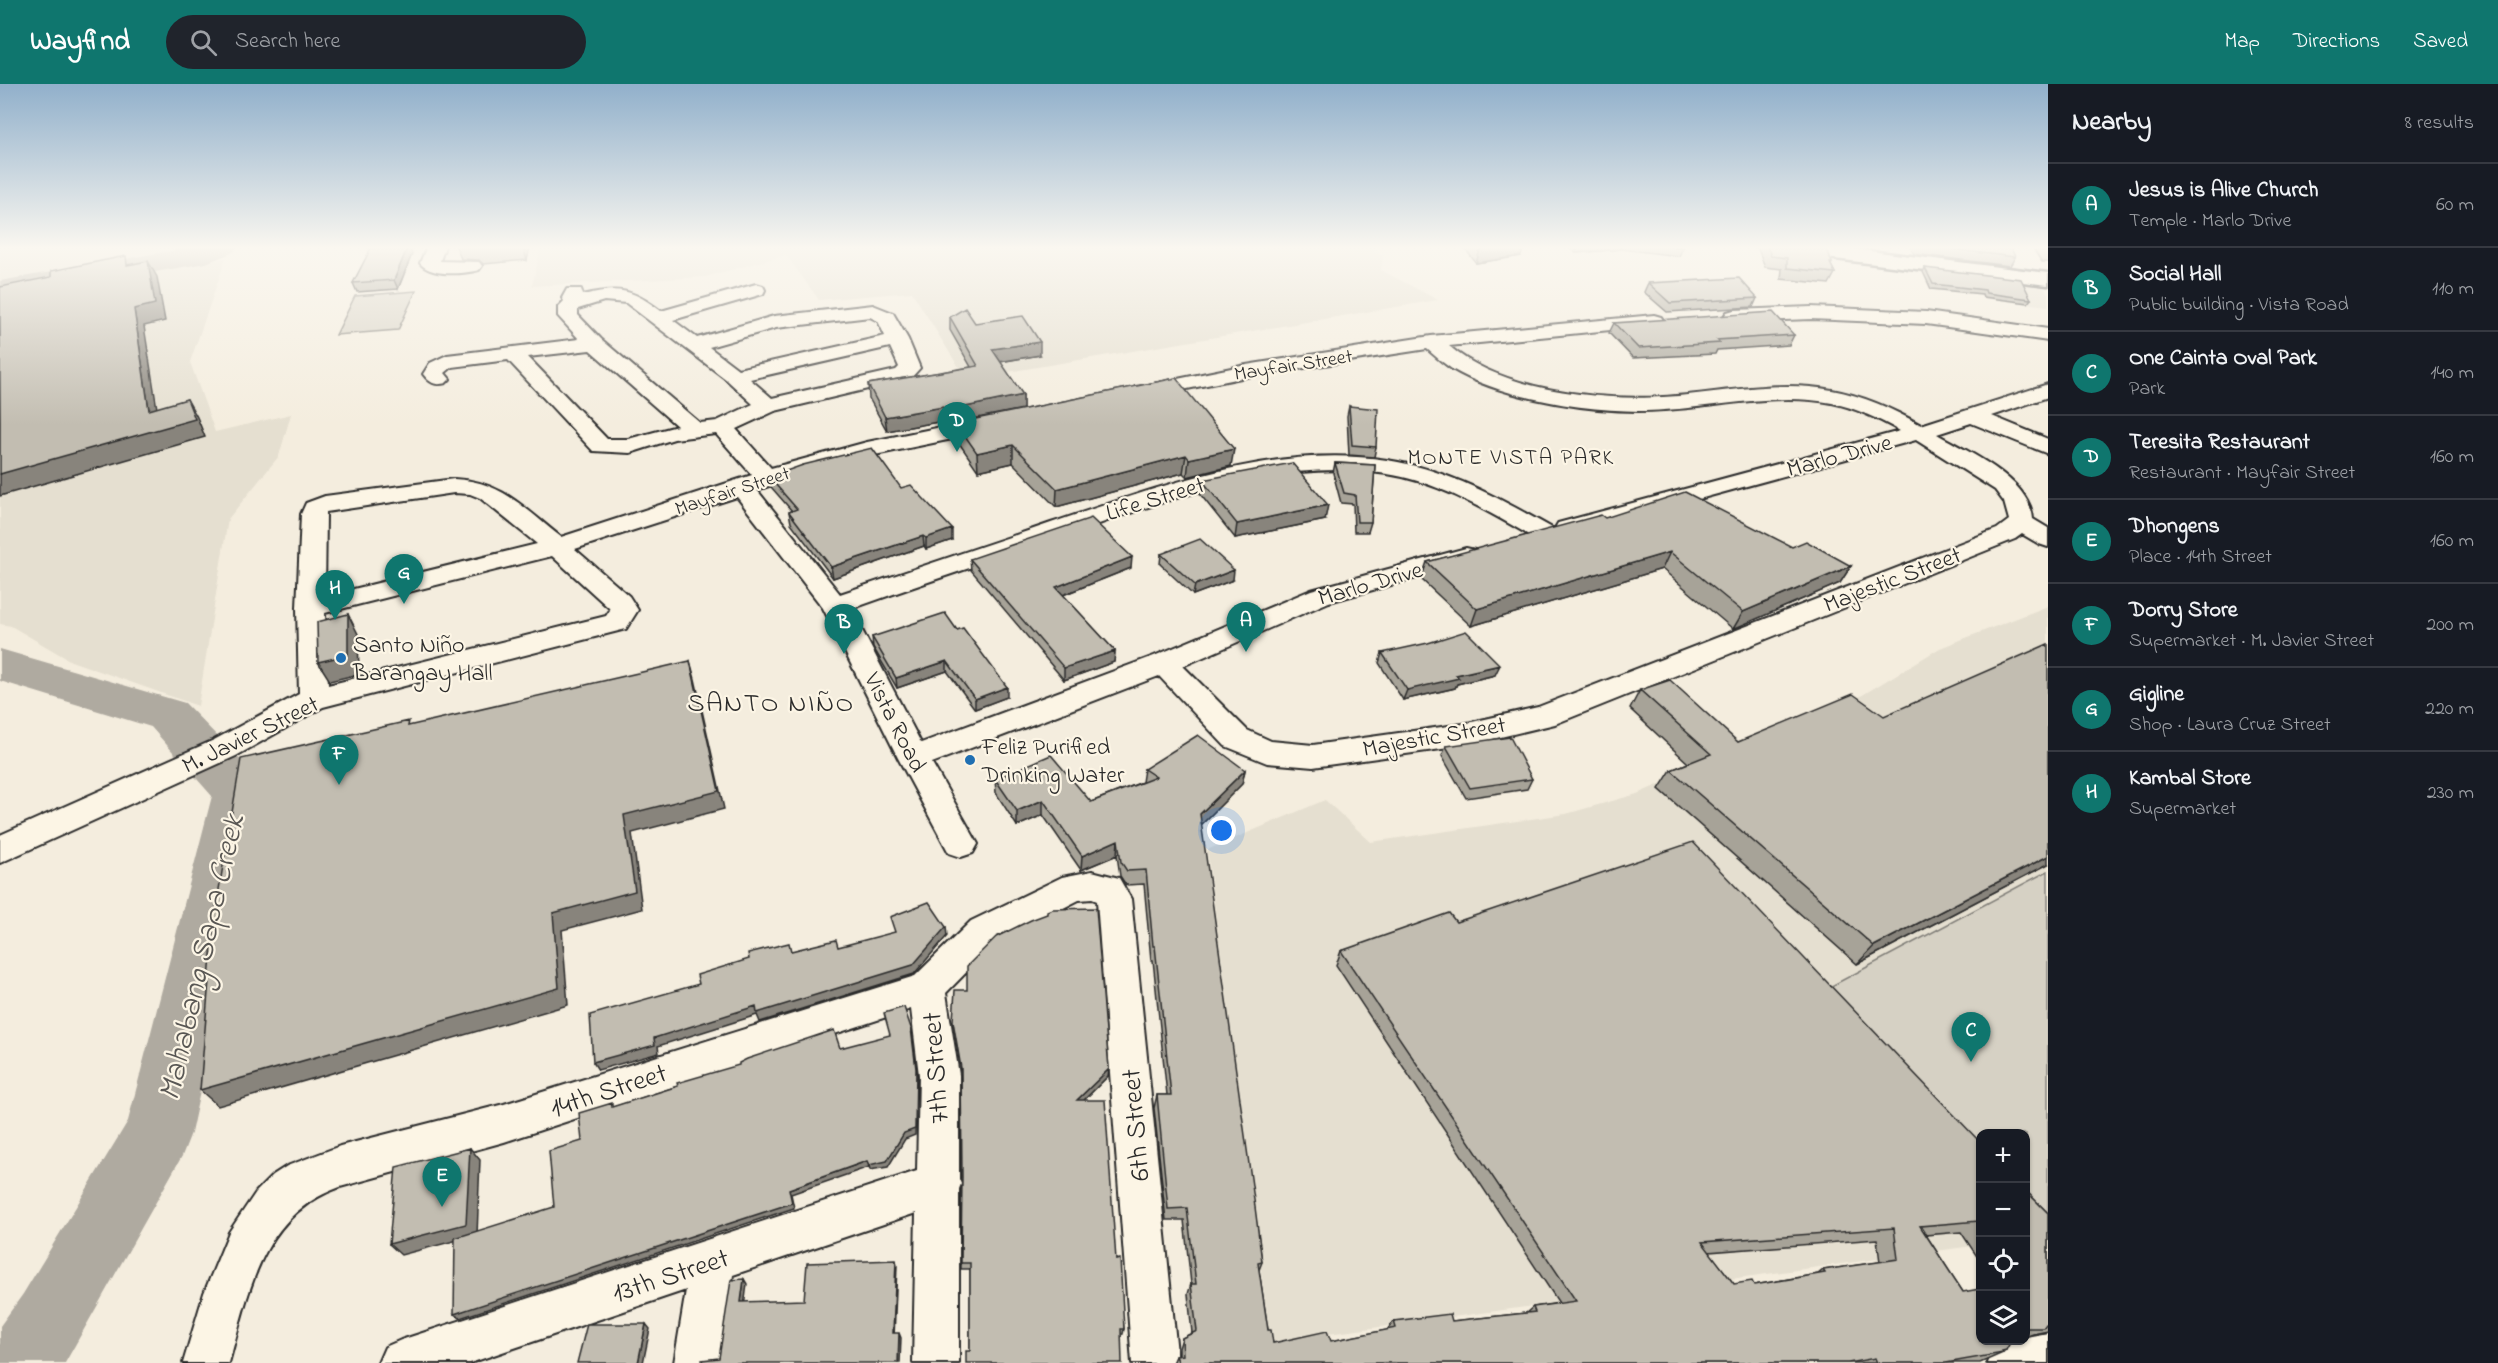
<!DOCTYPE html>
<html lang="en">
<head>
<meta charset="utf-8">
<style>
	:root { --surface:#171b24; --page:#20242c; --text:#f1f3f6; --muted:#9ea1a6; --line:#363941; --accent:#0f766e }
	body { margin:0; font-family:"Indie Flower",sans-serif; background:var(--page); color:var(--text) }
	.controls { position:absolute; right:18px; bottom:18px; display:grid; overflow:hidden; border-radius:12px; box-shadow:0 2px 4px #0004 }
	.controls button { width:54px; height:54px; display:grid; place-items:center; padding:0; border:0; border-bottom:2px solid var(--line); background:var(--surface); color:var(--text); font:30px sans-serif }
	.you { position:absolute; left:1222px; top:747px; width:21px; height:21px; margin:-15px; border:4px solid #fff; border-radius:50%; background:#1a73e8; box-shadow:0 0 0 9px #1a73e833 }
	.badge { display:grid; place-items:center; width:39px; height:39px; border-radius:50%; background:var(--accent); color:#fff; font-size:20px; font-weight:700 }
	.pin { position:absolute; translate:-50% -50px; filter:drop-shadow(0 2px 3px #0008) }
	.pin::after { content:''; position:absolute; top:32px; width:21px; height:18px; background:inherit; clip-path:polygon(0 0,100% 0,50% 100%) }
	.list { margin:0; padding:0; list-style:none }
	h2 { display:flex; justify-content:space-between; align-items:center; height:78px; margin:0; padding:0 24px; font-size:26px }
	h2 small { font-size:20px; font-weight:400; color:var(--muted) }
	.list li { display:grid; grid-template-columns:39px 1fr auto; gap:18px; align-items:center; box-sizing:border-box; height:84px; padding:0 24px; border-top:2px solid var(--line) }
	.list b { display:block; font-size:22px; white-space:nowrap }
	.list p { margin:0; font-size:20px; white-space:nowrap; color:var(--muted) }
	.list em { font-size:20px; font-style:normal; color:var(--muted) }
	.icon { flex:none; width:33px; height:33px; fill:none; stroke:currentColor; stroke-width:2; stroke-linecap:round; stroke-linejoin:round }
	.map { position:relative; flex:none; width:2048px; height:1279px; overflow:hidden }
	header { display:flex; align-items:center; gap:36px; box-sizing:border-box; height:84px; padding:0 30px; background:var(--accent); color:#fff }
	header strong { font-size:28px }
	nav { display:flex; gap:33px; margin-inline-start:auto; font-size:21px }
	.search { width:420px; height:54px; background:var(--page); display:flex; align-items:center; gap:15px; box-sizing:border-box; padding:0 21px; border-radius:33px; color:var(--muted); font-size:22px }
	main { display:flex }
	aside { flex:1; background:var(--surface) }
	.map>svg:first-child { display:block }
	.built { fill:#e5dfd0 }
	.green { fill:#d6d1c4; stroke:#807e78; stroke-width:1.5 }
	.lines { fill:none; stroke-linecap:round; stroke-linejoin:round }
	.river { fill:#afaaa0; fill-rule:evenodd }
	.minor-casing { stroke:#2b2b2b; stroke-width:4 }
	.major-casing { stroke:#2b2b2b; stroke-width:5 }
	.minor { fill:#fcf5e5; fill-rule:evenodd }
	.major { fill:#fcf5e5; fill-rule:evenodd }
	.wall { fill:#a7a398; stroke:#2b2b2b; stroke-width:1.5; fill-rule:evenodd }
	.shaded-wall { fill:#88847c; stroke:#2b2b2b; stroke-width:1.5 }
	.building { fill:#c2bdb1; stroke:#2b2b2b; stroke-width:1.5; fill-rule:evenodd }
	.poi-dot { fill:#1f6fb2; stroke:#fcf5e5; stroke-width:2 }
	.labels { text-anchor:middle; stroke-width:4.5; stroke-linejoin:round; paint-order:stroke }
	.far-street-label { font-size:20px; fill:#2b2b2b; stroke:#fcf5e5 }
	.far-neighbourhood-label { font-size:22px; letter-spacing:1.5px; fill:#2b2b2b; stroke:#fcf5e5 }
	.street-label { font-size:24px; fill:#2b2b2b; stroke:#fcf5e5 }
	.poi-label { font-size:24px; fill:#2b2b2b; stroke:#fcf5e5; text-anchor:start }
	.quarter-label { font-size:27px; letter-spacing:1.5px; fill:#2b2b2b; stroke:#fcf5e5 }
	.near-street-label { font-size:28px; fill:#2b2b2b; stroke:#fcf5e5 }
	.near-water-label { font-size:32px; font-style:italic; fill:#595754; stroke:#fcf5e5 }
</style>
</head>
<body>
<header>
<strong>Wayfind</strong>
<div class="search"><svg class="icon" aria-label="search" viewBox="0 0 24 24"><circle cx="10" cy="10" r="6"/><path d="M15 15l6 6"/></svg>Search here</div>
<nav><a>Map</a><a>Directions</a><a>Saved</a></nav>
</header>
<main>
<div class="map">
<svg width="2048" height="1279" viewBox="0 0 2048 1279">
	<rect width="100%" height="100%" fill="#f4edde"/>
	<filter id="ink" filterUnits="userSpaceOnUse"><feTurbulence type="fractalNoise" baseFrequency=".0167" numOctaves="2"/><feDisplacementMap in="SourceGraphic" scale="12" xChannelSelector="R" yChannelSelector="G"/><feConvolveMatrix kernelMatrix="1 2 1 2 8 2 1 2 1" color-interpolation-filters="sRGB"/></filter>
	<g filter="url(#ink)">
		<path class="built" d="M0,162H203L128,180L0,198Z
			M541,162H1369L1383,172L1381,186L1438,216L966,295L912,208L819,216L786,171L705,193L532,202Z
			M226,174L190,278L215,348L291,330L279,372L228,435L198,622L71,577L11,542L0,540V214L152,184Z
			M1972,192L2043,200L2048,210V222L1983,214Z
			M2048,522V787L1824,906L1980,1161L1270,1258L1207,766L1325,716L1371,758L1566,730L1637,710L1851,618L1940,564Z"/>
		<path class="green" d="M416,207L398,246L336,251L355,212Z
			M2048,787V1135L2026,1112V1050H1980V1066L1824,906Z"/>
		<g class="lines">
			<path class="river" d="M198,162H238L234,168L206,179L0,215V197Z
				M0,565L185,619L258,694L265,708L191,1049L182,1072L65,1279H0V1242L23,1210L128,1037L212,712L151,643L0,597Z"/>
			<g class="minor-casing">
				<path id="minor" d="M427,162H445L440,177L479,178L482,182L479,186C464,190 431,193 420,179Z
					M756,200L763,202L765,206L763,210L673,236L697,254L774,232L873,221L893,229L908,255L920,284L910,295L775,327L736,345L771,384L867,358L996,332L1004,334L1007,339L1004,344L996,346L841,378L757,406L840,510C911,486 981,463 1051,439C1159,403 1272,359 1387,376C1447,385 1501,415 1554,445L1558,450L1554,455L1545,458L1536,455C1490,429 1441,398 1387,390C1277,373 1172,415 1070,450C997,475 923,499 851,525L921,659L1154,572L1311,506L1466,464L1475,466L1479,472L1475,478L1329,518L1183,582L1247,646L1271,657L1313,661L1463,640L1538,623L1997,445L2009,436L2004,418L1995,406L1916,356L1567,451L1558,449L1555,444L1558,439L1900,347C1879,335 1856,324 1832,319C1777,308 1720,323 1664,326C1604,331 1504,316 1452,285C1443,279 1435,272 1427,265L1246,293L1143,314L1135,313L1132,308L1135,303L1143,302L1246,281L1431,252L1654,231L1661,233L1664,237L1661,241L1449,262C1500,306 1598,317 1663,313C1719,310 1776,295 1832,306C1864,312 1893,325 1921,341L2048,300V313L1992,332L2048,355V370L1971,339L1937,350C1968,368 2030,395 2033,435L2048,444V463L2039,460L2022,450L2015,455L1555,640L1463,662L1313,683L1267,679L1225,662L1159,592L932,679L978,760L973,769L961,773L949,769L898,674L823,524L737,413L575,465L629,512L638,526L626,545L323,623L236,672L0,779V751L214,656L299,610L297,524L301,430L306,419L325,412L454,395C502,397 525,425 561,453L752,391L716,350L674,355L630,369L593,367L508,276L452,283L445,289L450,295L446,299C435,302 430,299 423,290L430,279L447,271L579,255L558,232V223L564,217L562,214L567,205H581L583,211C619,202 632,205 661,227ZM604,217L626,219L727,296L753,320L717,337L700,339L601,255L578,231V225ZM870,233L878,237L885,252L738,285L709,263L776,244ZM890,263L899,283L896,286L772,314L750,295ZM590,266L677,342L628,355H607L528,273ZM454,409L470,410L480,414L537,460L325,512L326,428ZM552,472L609,524L610,526L606,532L328,601L325,529Z
					M1811,223L1926,228L2048,245V257L1926,240L1811,235L1734,238L1727,236L1724,232L1727,228L1734,226Z
					M1092,787L1119,794L1131,815L1178,1279H1132L1097,817L1092,815L1079,816L995,859L946,909L959,991V1095L961,1100L959,1105V1279H913L916,1129L733,1191L720,1279H674L686,1206L470,1279H378L385,1263L401,1256L917,1087L919,991L911,925L504,1058L340,1103C261,1131 249,1207 229,1279H183L204,1209L229,1148L256,1108L273,1091L287,1082L340,1062L504,1020L915,892L971,837L1062,793Z
					M2048,1249V1279H1987L1994,1263L2008,1256H2026V1253Z"/>
			</g>
			<g class="major-casing">
				<path id="major" d="M1769,162H1830L2048,189V201L1778,168L1771,166Z"/>
			</g>
			<use href="#minor" class="minor"/>
			<use href="#major" class="major"/>
		</g>
		<path class="wall" d="M456,162H530L527,176L483,180L479,176L461,175Z
			M1463,162H1524L1521,172L1476,179Z
			M1567,162H1683V164L1679,172L1621,165L1576,169Z
			M1757,162H1810L1832,179L1831,181L1835,189L1829,200L1781,195L1782,185L1765,183Z
			M1910,162H2010L2015,173L2010,182L1914,170Z
			M2031,162H2048V178H2042Z
			M412,170L398,205L357,208L353,199Z
			M1925,184L2031,215L2028,219L1983,213L1982,210L1931,205L1923,188Z
			M1648,199L1757,214L1753,223L1667,228L1644,208Z
			M950,233L975,239L1040,271L1000,278L1023,311V325L947,340L944,337L887,347L869,314L868,300L971,283L950,246Z
			M1614,239L1794,251L1789,261L1717,266L1715,270L1633,274L1609,249Z
			M1176,294L1231,382L1187,393L1183,389L1056,423L1013,379L978,387L957,356L956,339Z
			M1349,322L1376,363L1374,373L1349,371L1347,332Z
			M1335,379L1375,381L1371,438L1368,448H1354L1353,420L1341,419L1333,389Z
			M769,393L901,404L952,456L926,465L924,462L833,494L791,439L789,428L792,427L771,403Z
			M1202,396L1325,436L1235,454L1200,410Z
			M1605,434L1792,463L1851,482L1840,499L1733,545L1662,485L1471,542L1421,495L1427,478Z
			M1161,470L1233,496L1193,511L1160,480Z
			M970,475L1131,484L1063,511L1115,567L1114,578L1064,596L971,486Z
			M957,546L1007,613L975,625L947,587L897,604L873,563L872,553Z
			M1382,569L1495,591L1457,600L1455,604L1403,616L1379,579Z
			M1640,606L1738,658L2048,780L1857,880L1659,705L1671,686L1688,679L1630,625Z
			M1446,662L1532,695L1527,705L1466,714L1442,672Z
			M1144,685L1245,686L1242,700L1201,741L1262,1178L1259,1186L1268,1246L1273,1259L1331,1257L1387,1246L1394,1237H1452L1526,1229L1533,1223L1559,1219L1336,881L1341,867L1456,838L1980,1058V1177L1961,1148L1926,1151L1963,1208L2006,1266L2002,1268L2003,1269L1980,1279H1173L1176,1272L1179,1271V1264L1182,1254L1192,1249L1188,1210L1191,1200L1184,1136H1166L1154,1024L1157,1011H1167L1153,876H1151L1144,800L1126,801L1120,792L1117,771L1081,786L1043,731L1017,742L996,709L995,695L1091,718L1142,698ZM1877,1155L1880,1178L1823,1186L1818,1190L1754,1201L1734,1200L1709,1168Z
			M953,937L1108,992L1084,1016L1116,1176L1124,1245L1123,1250L970,1267V1185H961V1179L962,1093L961,988Z
			M2025,1106L2048,1129V1247L2033,1250L2025,1253Z"/>
		<path class="shaded-wall" d="M408,162H409L412,170L398,205L394,196Z
			M522,162H530L527,176Z
			M1505,162H1524L1521,172L1476,179L1480,166Z
			M1578,162H1621V165L1576,169Z
			M148,177L157,193L165,237L144,242L160,344L149,326L134,225Z
			M1040,258V271L993,279L992,265Z
			M1023,311V325L947,340L946,327Z
			M187,315L197,333L205,353L0,412V390Z
			M943,323L944,337L887,347L885,333Z
			M1013,361V379L978,387L977,369Z
			M1234,365L1231,382L1187,393L1189,375Z
			M1186,371L1183,389L1056,423L1057,405Z
			M1328,421L1325,436L1235,454L1237,440Z
			M952,445V456L926,465V454Z
			M923,452L924,462L833,494L831,483Z
			M1670,468L1662,485L1471,542L1477,525Z
			M1132,473L1131,484L1055,514L1056,503Z
			M1851,482L1840,499L1733,545L1743,528Z
			M1234,486L1233,496L1193,511L1195,501Z
			M348,530L358,550L359,590L330,597L318,578Z
			M1115,567L1114,578L1064,596V584Z
			M690,577L695,595L724,725L632,749L642,825L562,846L568,921L218,1022L200,1006L553,829L624,731Z
			M947,577V587L897,604L896,594Z
			M1500,581L1495,591L1457,600L1455,604L1403,616L1407,606L1456,591Z
			M1007,603V613L975,625V615Z
			M1245,686L1242,700L1197,745L1200,730Z
			M1043,716V731L1017,742V727Z
			M1118,756L1117,771L1081,786L1082,772Z
			M2048,772V780L1857,880L1874,862Z
			M946,843L947,852L914,890L760,938L757,931L658,962L659,969L598,986L593,978L654,954Z
			M911,944L917,991L915,1051L905,1055L888,1083L870,1086L869,1081Z
			M1109,985L1108,992L1077,1023V1016Z
			M470,1064L480,1076L477,1151L401,1171L389,1160Z
			M867,1077L869,1083L791,1110L794,1124L460,1234L454,1230L789,1105Z
			M896,1176L897,1182L894,1254L893,1249Z
			M744,1195L747,1200L744,1223L741,1218Z
			M646,1240L650,1245L643,1279H638Z
			M899,1249L901,1254L900,1279H898Z"/>
		<path class="building" d="M392,162H408L394,196L353,199L371,164Z
			M1477,162H1505L1480,166Z
			M1667,162H1683V164Z
			M1767,162H1810L1827,164L1832,179H1830L1835,189L1787,184V174L1771,172Z
			M1925,162H2010L2015,173Z
			M126,172L127,181L148,177L155,220L134,225L149,326L187,315L195,335L0,390V203L51,193V187Z
			M1925,184L2021,195L2031,215L1986,209L1985,206L1933,200Z
			M1739,194L1757,214L1670,219L1648,199Z
			M965,224L975,239L1023,232L1040,258L992,265L1023,311L946,327L943,323L885,333L868,300L978,282L950,233Z
			M1773,228L1794,251L1717,256L1720,259L1638,264L1614,239Z
			M1176,294L1234,365L1189,375L1186,371L1057,405L1013,361L977,369L956,339Z
			M1349,322L1378,325L1376,363L1352,361Z
			M872,364L901,404L911,401L952,445L926,454L923,452L831,483L789,428L797,425L769,393L803,381Z
			M1292,379L1328,421L1237,440L1202,396Z
			M1335,379L1375,381L1371,438H1357L1355,411L1344,409Z
			M1685,408L1792,463L1806,457L1851,482L1743,528L1670,468L1477,525L1427,478L1601,431L1605,434Z
			M1091,434L1132,473L1056,503L1115,567L1064,584L970,475Z
			M1200,455L1234,486L1195,501L1161,470Z
			M945,529L957,546L963,544L1007,603L975,615L947,577L896,594L872,553Z
			M348,530V571L318,578L317,538Z
			M1466,547L1500,581L1456,591L1459,594L1407,606L1382,569L1428,559Z
			M2048,560V772L1874,862L1671,686L1711,670L1640,606L1670,596L1738,658L1853,610L1884,632Z
			M690,577L719,707L624,731L635,807L553,829L559,904L200,1006L214,835L241,675L409,637L408,642Z
			M1198,651L1245,686L1200,730L1255,1123L1262,1178L1258,1179L1268,1246H1271L1273,1259L1327,1247L1331,1257L1396,1244L1394,1237L1450,1230L1452,1237L1535,1228L1533,1223L1576,1217L1341,867L1449,829L1456,838L1693,758L1980,1058V1140L1979,1137L1920,1142L1963,1208L1980,1205V1257H2011L2006,1266L2002,1267L2003,1269L1946,1279H1877L1875,1274L1848,1279H1751L1750,1278L1746,1279H1179L1176,1272L1183,1271L1182,1254L1197,1247L1191,1200H1196L1187,1124L1168,1125L1157,1011H1171L1155,862H1153L1146,786L1127,787L1121,778L1118,756L1082,772L1043,716L1017,727L995,695L1051,671L1091,718L1156,693L1144,685ZM1894,1144L1898,1175L1823,1186L1825,1189L1754,1201L1752,1197L1734,1200L1702,1158Z
			M1510,653L1532,695L1470,704L1446,662Z
			M929,818L946,843L913,881L757,929L756,922L654,954L655,961L593,978L590,931L699,900L697,891L749,875L748,869L789,859L791,867L836,856L838,863L895,848L890,833Z
			M1096,824L1109,985L1077,1016H1105L1116,1176L1120,1175L1124,1245H1121L1122,1279H966V1267H970V1179H961L962,1093L961,984L953,937L955,906H967V882L996,853L1031,836L1047,830V827L1052,825Z
			M904,923L911,944L916,985L915,1045L904,1049L887,1077L869,1081L867,1077L789,1105L792,1119L454,1230L455,1154L554,1123L549,1067L582,1057L579,1029L612,1019V1023L678,1002L677,999L739,981V979L747,975L834,946L840,964L890,951L884,929Z
			M470,1064L466,1140L389,1160L396,1083Z
			M2025,1106L2048,1129V1241H2046L2044,1244H2028L2025,1245Z
			M896,1176L893,1249H899L898,1279H702V1276L719,1274L731,1196L744,1195L741,1218L804,1216L807,1179Z
			M587,1240H646L638,1279H577Z"/>
	</g>
	<linearGradient id="sky" x2="0" y2="1"><stop stop-color="#91b0cb"/><stop offset="0.48" stop-color="#faf7f0"/><stop offset="1" stop-color="#faf7f0" stop-opacity="0"/></linearGradient>
	<rect width="2048" height="341" fill="url(#sky)"/>
	<g class="poi-dot">
		<circle cx="341" cy="574" r="6"/>
		<circle cx="970" cy="676" r="6"/>
	</g>
	<g class="labels">
		<g class="far-street-label">
			<text transform="translate(1293 280) rotate(-9)" y="7">Mayfair Street</text>
			<text transform="translate(732 406) rotate(-18)" y="7">Mayfair Street</text>
		</g>
		<g class="far-neighbourhood-label">
			<text x="1511" y="380">MONTE VISTA PARK</text>
		</g>
		<g class="street-label">
			<text transform="translate(1839 371) rotate(-15)" y="8">Marlo Drive</text>
			<text transform="translate(1155 414) rotate(-17)" y="8">Life Street</text>
			<text transform="translate(1892 495) rotate(-21)" y="8">Majestic Street</text>
			<text transform="translate(1370 499) rotate(-16)" y="8">Marlo Drive</text>
			<text transform="translate(896 638) rotate(63)" y="8">Vista Road</text>
			<text transform="translate(250 650) rotate(-26)" y="8">M. Javier Street</text>
			<text transform="translate(1434 652) rotate(-10)" y="8">Majestic Street</text>
		</g>
		<g class="poi-label">
			<text x="353" y="568">Santo Niño<tspan x="353" dy="28">Barangay Hall</tspan></text>
			<text x="982" y="670">Feliz Purified<tspan x="982" dy="28">Drinking Water</tspan></text>
		</g>
		<g class="quarter-label">
			<text x="771" y="627">SANTO NIÑO</text>
		</g>
		<g class="near-street-label">
			<text transform="translate(934 984) rotate(-94)" y="10">7th Street</text>
			<text transform="translate(608 1005) rotate(-18)" y="10">14th Street</text>
			<text transform="translate(1134 1041) rotate(-95)" y="10">6th Street</text>
			<text transform="translate(670 1190) rotate(-18)" y="10">13th Street</text>
		</g>
		<g class="near-water-label">
			<text transform="translate(200 873) rotate(-77)" y="11">Mahabang Sapa Creek</text>
		</g>
	</g>
</svg>
<div class="controls">
<button>+</button>
<button>−</button>
<button><svg class="icon" aria-label="locate" viewBox="0 0 24 24"><circle cx="12" cy="12" r="6"/><path d="M12 2v4M12 18v4M2 12h4M18 12h4"/></svg></button>
<button><svg class="icon" aria-label="layers" viewBox="0 0 24 24"><path d="M12 4l9 5-9 5-9-5zM3 14l9 5 9-5"/></svg></button>
</div>
<div class="you"></div>
<div class="pin badge" style="left:1246px;top:568px">A</div>
<div class="pin badge" style="left:844px;top:570px">B</div>
<div class="pin badge" style="left:1971px;top:978px">C</div>
<div class="pin badge" style="left:957px;top:368px">D</div>
<div class="pin badge" style="left:442px;top:1123px">E</div>
<div class="pin badge" style="left:339px;top:701px">F</div>
<div class="pin badge" style="left:404px;top:520px">G</div>
<div class="pin badge" style="left:335px;top:536px">H</div>
</div>
<aside>
<h2>Nearby<small>8 results</small></h2>
<ul class="list">
<li><span class="badge">A</span><div><b>Jesus is Alive Church</b><p>Temple · Marlo Drive</p></div><em>60 m</em></li>
<li><span class="badge">B</span><div><b>Social Hall</b><p>Public building · Vista Road</p></div><em>110 m</em></li>
<li><span class="badge">C</span><div><b>One Cainta Oval Park</b><p>Park</p></div><em>140 m</em></li>
<li><span class="badge">D</span><div><b>Teresita Restaurant</b><p>Restaurant · Mayfair Street</p></div><em>160 m</em></li>
<li><span class="badge">E</span><div><b>Dhongens</b><p>Place · 14th Street</p></div><em>160 m</em></li>
<li><span class="badge">F</span><div><b>Dorry Store</b><p>Supermarket · M. Javier Street</p></div><em>200 m</em></li>
<li><span class="badge">G</span><div><b>Gigline</b><p>Shop · Laura Cruz Street</p></div><em>220 m</em></li>
<li><span class="badge">H</span><div><b>Kambal Store</b><p>Supermarket</p></div><em>230 m</em></li>
</ul>
</aside>
</main>
</body>
</html>
